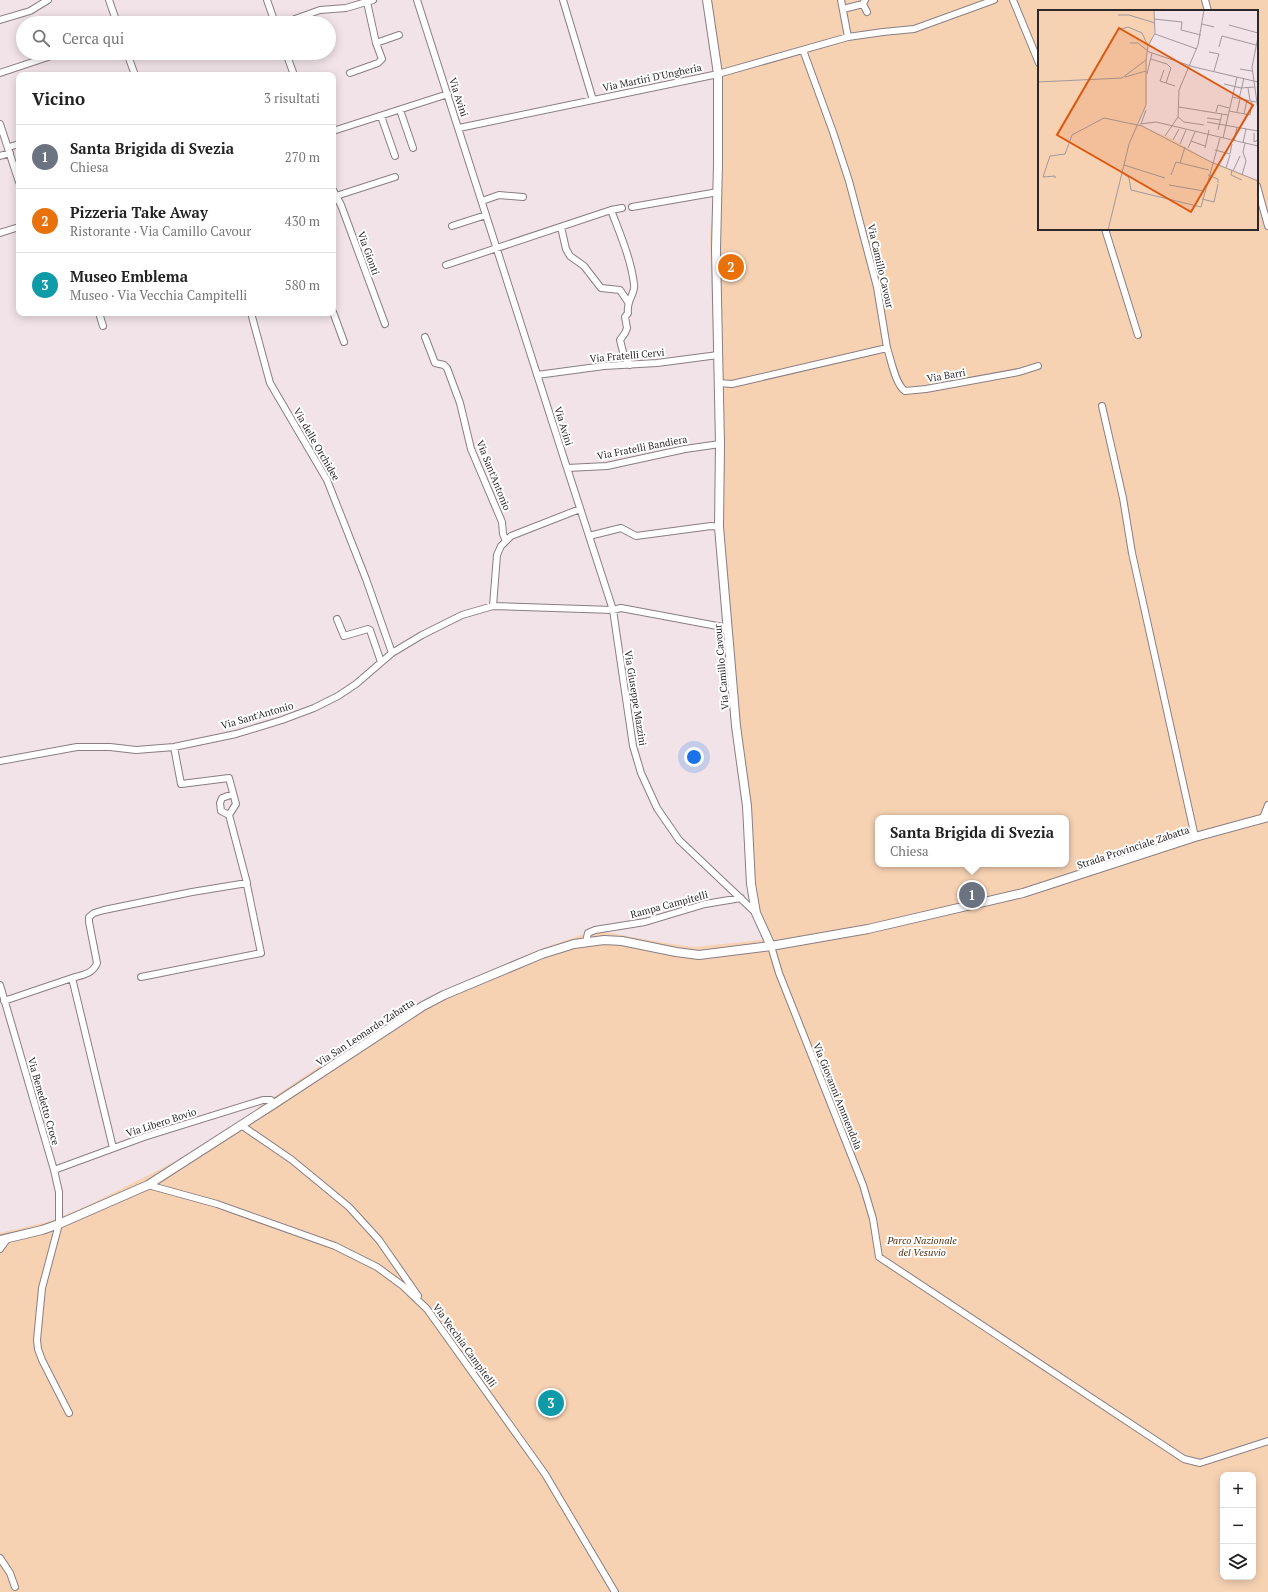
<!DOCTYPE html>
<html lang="it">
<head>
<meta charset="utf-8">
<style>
	:root { --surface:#fff; --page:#f2f2f2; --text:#222; --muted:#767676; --line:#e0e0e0; --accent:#26706d }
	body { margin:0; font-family:"PT Serif",serif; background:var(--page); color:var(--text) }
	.controls { position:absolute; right:12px; bottom:12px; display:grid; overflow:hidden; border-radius:8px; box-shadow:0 2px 10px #0003 }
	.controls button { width:36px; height:36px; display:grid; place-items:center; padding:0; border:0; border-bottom:1px solid var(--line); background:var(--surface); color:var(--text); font:20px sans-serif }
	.you { position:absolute; left:694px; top:757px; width:14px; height:14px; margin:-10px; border:3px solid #fff; border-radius:50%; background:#1a73e8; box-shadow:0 0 0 6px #1a73e833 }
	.badge { display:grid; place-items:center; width:26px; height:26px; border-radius:50%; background:var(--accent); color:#fff; font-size:13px; font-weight:700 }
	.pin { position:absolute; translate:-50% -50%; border:2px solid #fff; box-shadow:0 1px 4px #0006 }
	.popup { position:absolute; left:875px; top:815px; width:194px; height:52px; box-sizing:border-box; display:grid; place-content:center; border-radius:8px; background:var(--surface); filter:drop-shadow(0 1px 3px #0005); font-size:13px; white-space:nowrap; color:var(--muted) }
	.popup b { font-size:15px; color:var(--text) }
	.popup::after { content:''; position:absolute; left:50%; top:100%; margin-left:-8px; border:8px solid transparent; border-top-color:var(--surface) }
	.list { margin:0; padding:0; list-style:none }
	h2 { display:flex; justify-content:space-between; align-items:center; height:52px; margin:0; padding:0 16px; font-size:17px }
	h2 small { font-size:13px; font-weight:400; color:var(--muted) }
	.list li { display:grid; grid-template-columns:26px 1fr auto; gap:12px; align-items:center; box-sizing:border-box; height:64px; padding:0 16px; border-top:1px solid var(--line) }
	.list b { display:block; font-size:15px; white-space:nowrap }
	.list p { margin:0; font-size:13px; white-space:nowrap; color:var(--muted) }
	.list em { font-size:13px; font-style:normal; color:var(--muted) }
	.icon { flex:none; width:22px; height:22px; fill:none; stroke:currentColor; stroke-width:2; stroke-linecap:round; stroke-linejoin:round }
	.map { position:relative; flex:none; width:1268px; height:1592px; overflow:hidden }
	.search { position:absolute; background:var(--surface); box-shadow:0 2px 10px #0003; left:16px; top:16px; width:320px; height:44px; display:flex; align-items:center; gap:10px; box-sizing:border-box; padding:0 14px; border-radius:22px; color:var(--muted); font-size:15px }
	.panel { position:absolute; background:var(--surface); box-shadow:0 2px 10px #0003; left:16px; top:72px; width:320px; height:244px; border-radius:8px }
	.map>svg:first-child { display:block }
	.green { fill:#f6d2b3; fill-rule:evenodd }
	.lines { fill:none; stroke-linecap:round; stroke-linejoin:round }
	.minor-casing { stroke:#8a7e82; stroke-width:8 }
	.tertiary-casing { stroke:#8a7e82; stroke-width:10 }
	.minor { stroke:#fff; stroke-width:6 }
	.tertiary { stroke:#fff; stroke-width:8 }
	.labels { text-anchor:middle; stroke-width:4; stroke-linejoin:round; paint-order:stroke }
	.street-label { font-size:10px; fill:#2c2728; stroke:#fff }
	.park-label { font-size:10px; font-style:italic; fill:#54310f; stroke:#fff }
	.inset-road { fill:none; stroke:#a2989b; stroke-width:1 }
	.view { fill:#df560d; fill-opacity:0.15; stroke:#df560d; stroke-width:2 }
	.inset-edge { fill:none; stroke:#2c2728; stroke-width:2 }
</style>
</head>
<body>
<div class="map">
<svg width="1268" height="1592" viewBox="0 0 1268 1592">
	<rect width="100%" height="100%" fill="#f1e3e8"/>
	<path class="green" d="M703,0H1268V1592H0V1233L51,1221L91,1204L202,1148L266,1102L387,1021L463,982L536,951L595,930L659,942L694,947L762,940L749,892L747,842L719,547L710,237L716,161L715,80ZM1039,11H1257V229H1039ZM878,818H1066V864H878ZM1223,1475H1253V1577H1223Z"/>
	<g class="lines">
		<g class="minor-casing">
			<path id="minor" d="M109,0L117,23
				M267,0L275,23
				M417,0L567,468L613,610L633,746L641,773L657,808L679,840L756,913
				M563,0L593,100
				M841,0L848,37
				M1013,0L1039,63
				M1205,0L1208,11
				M863,4L867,12
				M843,9L863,4L865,0
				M0,20L30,11L48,0
				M284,23L320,10L346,8L373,0
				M376,43L399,35
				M127,53L135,75
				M286,53L294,75
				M0,73L60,53
				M350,73L378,63L382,59L376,43L367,2
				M400,110L413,148
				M381,116L395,156
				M0,124L19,182
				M459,128L718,74L848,37L883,32L914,29L994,0
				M333,131L448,94
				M9,147L19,144
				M0,156L10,153
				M1257,186L1268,226
				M333,190L341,205L385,324
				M333,197L395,177
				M482,201L499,195L523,197
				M632,207L718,192
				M611,210C620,234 631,259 634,284C636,293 626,300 628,313L625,317L627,328L625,333L620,340L624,356L630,365
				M452,226L486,215
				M561,227L566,249L570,256L584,266L601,288L620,290L628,302
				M1105,229L1138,335
				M0,233L19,227
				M446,265L611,210L622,208
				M333,312L344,342
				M99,313L103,326
				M251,313L270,383L327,480L366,579L392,653
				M425,337L435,363L444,365L447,368L460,403L471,449L502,522L503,534L506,541
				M887,348C891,359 895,384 905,391L926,389L1019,372L1038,366
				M537,375L604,366L657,363L718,355
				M719,383L732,384L887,348L877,287L849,181L833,132L803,50
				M1102,406L1123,498L1132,553L1195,837
				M567,468L607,466L685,449L720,444
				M589,536L621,528L636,536L711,526L719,527
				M493,606L497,555L501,546L511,536L580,509
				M337,619L344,636L368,629L370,630L381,662
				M174,747L181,784L229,778L236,804L229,815
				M0,761L77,747H110L136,750L174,747L236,734L282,720L314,708L338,696L356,684L392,653L422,635L462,615L493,606L613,610L621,608L728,628
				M1263,818L1268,805
				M586,942L588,933L595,930L645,922L705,904L741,898
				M771,946L779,973L863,1185L873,1219L879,1257L1184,1459L1200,1463L1268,1441
				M141,977L261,953L247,885
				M0,985L54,1170L59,1192V1224L42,1288L37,1340L38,1349L42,1360L69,1413
				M4,1001L72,978
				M241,1125L292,1160L349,1207L379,1240L418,1296
				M113,1148L72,978C82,975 93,974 97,963L89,922V917L94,913L104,910L192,892L247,883L229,815L221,811L220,803L222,798L233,794
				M54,1170L144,1137L263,1100H271L274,1104
				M148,1185L217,1204L335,1246L377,1267L403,1286L427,1309L545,1474L615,1592
				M0,1249L8,1238
				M0,1558L10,1573L15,1587"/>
		</g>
		<g class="tertiary-casing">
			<path id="tertiary" d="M707,0L718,74V164L716,249L720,444L719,527L736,726L747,806L751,884L756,913L771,946
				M0,1240L42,1230L59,1224L148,1185L274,1104L423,1006L444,995L542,954L574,944L604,940L622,941L676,952L699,955L771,946L868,929L1023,893L1195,837L1268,817"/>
		</g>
		<use href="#minor" class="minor"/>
		<use href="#tertiary" class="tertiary"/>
	</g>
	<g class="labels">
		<g class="street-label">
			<text transform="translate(652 77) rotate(-12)" y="4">Via Martiri D'Ungheria</text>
			<text transform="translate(459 97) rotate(72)" y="4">Via Avini</text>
			<text transform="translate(369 253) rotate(70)" y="4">Via Gionti</text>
			<text transform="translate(881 266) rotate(77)" y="4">Via Camillo Cavour</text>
			<text transform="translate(627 355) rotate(-5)" y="4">Via Fratelli Cervi</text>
			<text transform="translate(946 375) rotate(-10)" y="4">Via Barri</text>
			<text transform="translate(564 426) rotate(73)" y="4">Via Avini</text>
			<text transform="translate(317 444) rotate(60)" y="4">Via delle Orchidee</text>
			<text transform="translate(642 447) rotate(-11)" y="4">Via Fratelli Bandiera</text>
			<text transform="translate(494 475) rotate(68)" y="4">Via Sant'Antonio</text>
			<text transform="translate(721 667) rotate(-95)" y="4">Via Camillo Cavour</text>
			<text transform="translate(636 698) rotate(81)" y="4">Via Giuseppe Mazzini</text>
			<text transform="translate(257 715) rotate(-16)" y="4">Via Sant'Antonio</text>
			<text transform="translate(1133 847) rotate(-18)" y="4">Strada Provinciale Zabatta</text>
			<text transform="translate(669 904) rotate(-15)" y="4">Rampa Campitelli</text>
			<text transform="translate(365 1032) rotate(-33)" y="4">Via San Leonardo Zabatta</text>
			<text transform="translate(838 1096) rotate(68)" y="4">Via Giovanni Ammendola</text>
			<text transform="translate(44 1101) rotate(74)" y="4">Via Benedetto Croce</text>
			<text transform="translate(161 1122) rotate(-18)" y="4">Via Libero Bovio</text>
			<text transform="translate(465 1345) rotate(54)" y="4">Via Vecchia Campitelli</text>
		</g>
		<g class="park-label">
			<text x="922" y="1244">Parco Nazionale<tspan x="922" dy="12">del Vesuvio</tspan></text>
		</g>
	</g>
	<g transform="translate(1038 10)">
		<rect width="220" height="220" fill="#f1e3e8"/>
		<path d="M0,0H116L117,20L109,40V94L99,114L134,129L168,149L220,170V220H0Z" fill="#f6d2b3"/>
		<path class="inset-road" d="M80,5H91L117,13M116,9L144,12L143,20L163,25M164,14L176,17M191,15L220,23M80,20L90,17L104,23L110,36M117,24L159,39M220,27L214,57L220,100M92,33H100L111,42L156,57L220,72M181,37L184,26L218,35M171,42L181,44L176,61M113,49L129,54L133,58L128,73L137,76M202,59L214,61M126,60L122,71L128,73M109,64L114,43M87,67L108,61M0,72L84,68L108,50M186,74L203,78L216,77M210,78L212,90M194,87L218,92M201,89L206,68M141,97L190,105M191,101L212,105L214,91M178,102L180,95L191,98M199,102L202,89M206,104L209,90M140,107L146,112L166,115M169,108L183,110M169,112L220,121M102,114L118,112L220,136M103,114L108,100M180,120L184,104M216,123V132L220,130M127,126L140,107L141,80L160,35L166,0M185,128L199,67M135,130L141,119M153,131L167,136M196,131L199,117M205,133L208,119M142,134L148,120M147,137L142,153L171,160M150,138L157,122M167,138L171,120M177,140L192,144L194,134M86,155L127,168M188,158L192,145M194,160L193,165L204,170M195,161L202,146M84,162L91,168L93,180L163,197L182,128M133,165L138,152L142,153M170,165L180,169V173M204,165L208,151L205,142L207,133M17,168V166L5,167L12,146L27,144L34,125L66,108L104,116L173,152L220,171M131,175L166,181M164,189L176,192L180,174M70,220L91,134L108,95V50L110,36L117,23L116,0"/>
		<path class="view" d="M81,18L215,95L153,202L19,125Z"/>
		<rect width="220" height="220" class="inset-edge"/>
	</g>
</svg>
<div class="controls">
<button>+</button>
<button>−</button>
<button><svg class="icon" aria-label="layers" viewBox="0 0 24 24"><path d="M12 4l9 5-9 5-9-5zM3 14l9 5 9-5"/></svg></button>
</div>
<div class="you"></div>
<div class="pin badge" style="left:972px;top:895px;background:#6b7280">1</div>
<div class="popup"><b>Santa Brigida di Svezia</b>Chiesa</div>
<div class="pin badge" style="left:731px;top:267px;background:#e8710a">2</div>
<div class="pin badge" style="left:551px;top:1403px;background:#0f9aa8">3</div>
<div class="search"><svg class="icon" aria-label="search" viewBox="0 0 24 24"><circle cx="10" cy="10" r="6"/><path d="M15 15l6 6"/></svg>Cerca qui</div>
<section class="panel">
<h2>Vicino<small>3 risultati</small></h2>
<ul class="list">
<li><span class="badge" style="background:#6b7280">1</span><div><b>Santa Brigida di Svezia</b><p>Chiesa</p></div><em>270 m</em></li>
<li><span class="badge" style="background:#e8710a">2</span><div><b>Pizzeria Take Away</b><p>Ristorante · Via Camillo Cavour</p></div><em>430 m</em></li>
<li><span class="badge" style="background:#0f9aa8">3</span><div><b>Museo Emblema</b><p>Museo · Via Vecchia Campitelli</p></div><em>580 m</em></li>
</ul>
</section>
</div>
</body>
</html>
